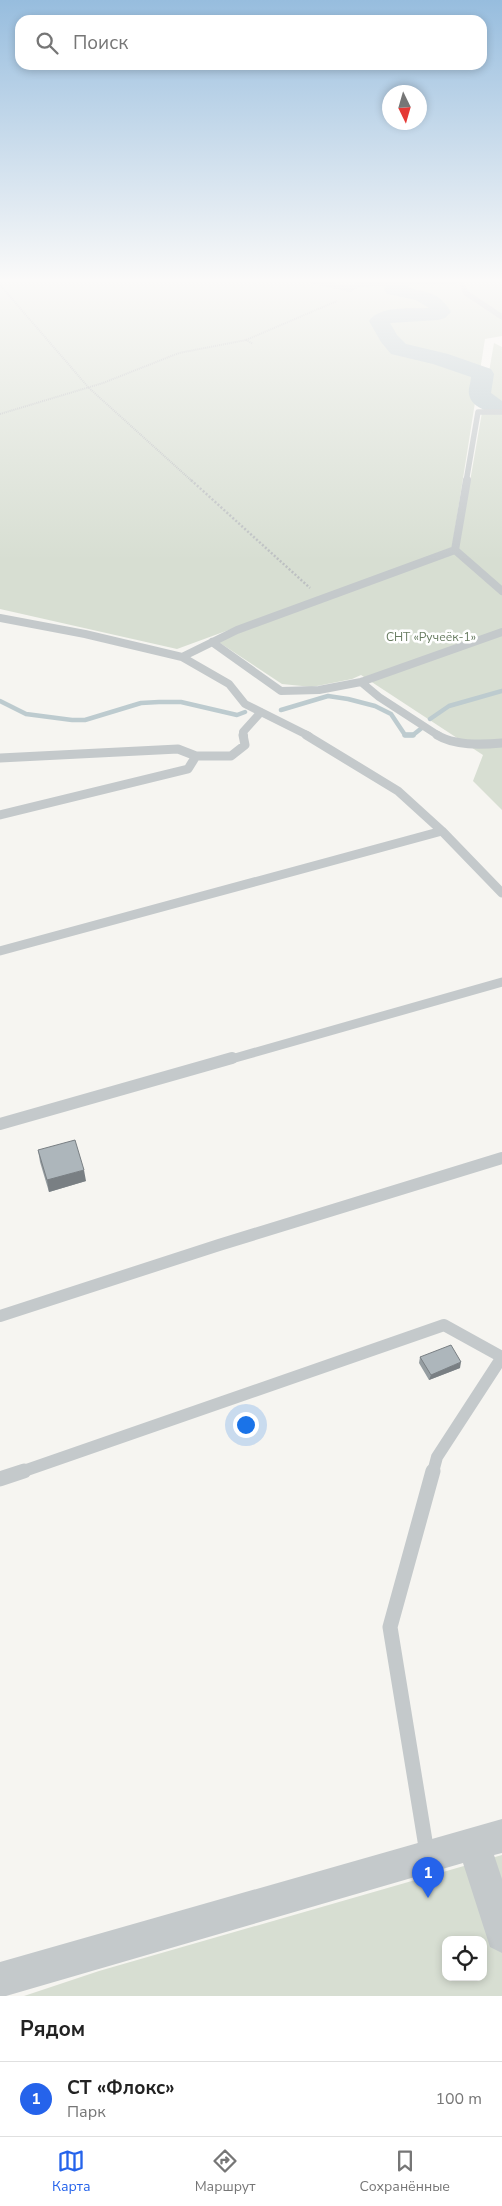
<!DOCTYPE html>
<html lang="ru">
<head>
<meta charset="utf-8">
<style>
	:root { --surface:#fff; --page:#f2f2f2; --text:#222; --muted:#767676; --line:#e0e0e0; --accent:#2563eb }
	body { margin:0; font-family:"Nunito Sans",sans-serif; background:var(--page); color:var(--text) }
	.controls { position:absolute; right:15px; bottom:15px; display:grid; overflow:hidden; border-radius:10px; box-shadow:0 2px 8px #0003 }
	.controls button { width:45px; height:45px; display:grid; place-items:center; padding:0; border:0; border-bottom:1px solid var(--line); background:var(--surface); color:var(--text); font:25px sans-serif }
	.compass { position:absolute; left:382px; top:85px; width:45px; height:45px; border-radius:50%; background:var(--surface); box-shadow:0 2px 8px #0003; rotate:175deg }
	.you { position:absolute; left:245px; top:1424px; width:18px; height:18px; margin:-12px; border:4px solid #fff; border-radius:50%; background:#1a73e8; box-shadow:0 0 0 8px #1a73e833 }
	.badge { display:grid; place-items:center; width:32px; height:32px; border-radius:50%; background:var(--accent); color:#fff; font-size:16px; font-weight:700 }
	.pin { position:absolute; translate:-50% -41px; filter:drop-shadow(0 1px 2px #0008) }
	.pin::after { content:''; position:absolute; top:26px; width:18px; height:15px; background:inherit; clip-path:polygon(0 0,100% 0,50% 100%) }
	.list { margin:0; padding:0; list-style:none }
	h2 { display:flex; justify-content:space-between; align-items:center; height:65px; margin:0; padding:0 20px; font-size:21px }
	h2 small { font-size:16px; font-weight:400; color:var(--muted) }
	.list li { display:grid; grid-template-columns:32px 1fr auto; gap:15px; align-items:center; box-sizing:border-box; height:75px; padding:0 20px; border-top:1px solid var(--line) }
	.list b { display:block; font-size:19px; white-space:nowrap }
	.list p { margin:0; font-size:16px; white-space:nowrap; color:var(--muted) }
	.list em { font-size:16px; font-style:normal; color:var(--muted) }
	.icon { flex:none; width:28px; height:28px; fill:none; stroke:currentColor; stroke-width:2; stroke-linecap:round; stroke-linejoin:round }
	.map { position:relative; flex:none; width:502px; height:1996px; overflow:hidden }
	.search { position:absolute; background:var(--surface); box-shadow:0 2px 8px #0003; left:15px; right:15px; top:15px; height:55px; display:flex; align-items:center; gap:12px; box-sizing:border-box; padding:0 18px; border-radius:15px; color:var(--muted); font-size:19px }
	.sheet { height:140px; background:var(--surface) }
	nav { display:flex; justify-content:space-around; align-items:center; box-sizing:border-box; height:70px; border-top:1px solid var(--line); background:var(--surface); font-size:14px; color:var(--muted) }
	nav a { display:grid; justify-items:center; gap:2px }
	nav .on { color:var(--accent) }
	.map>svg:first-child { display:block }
	.green { fill:#d7ded2; fill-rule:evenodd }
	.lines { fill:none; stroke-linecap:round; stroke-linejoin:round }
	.stream-far1 { stroke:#bdcbcf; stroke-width:4.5 }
	.stream { stroke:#bdcbcf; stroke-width:5.5 }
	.river { fill:#bdcbcf; fill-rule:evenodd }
	.path-far1 { stroke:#bdc0c2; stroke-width:2; stroke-dasharray:1 1; stroke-linecap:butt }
	.path { stroke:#bdc0c2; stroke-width:2.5; stroke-dasharray:2 2; stroke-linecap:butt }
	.service-far4 { stroke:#c4c9cb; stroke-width:5.5 }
	.service-far3 { stroke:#c4c9cb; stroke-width:8 }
	.service-far2 { stroke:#c4c9cb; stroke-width:9 }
	.service-far1 { stroke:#c4c9cb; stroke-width:12 }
	.service { stroke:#c4c9cb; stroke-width:15 }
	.minor { fill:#c4c9cb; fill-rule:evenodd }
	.wall { fill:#959da1 }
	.shaded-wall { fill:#797f83 }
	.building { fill:#adb6bb; stroke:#797f83 }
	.labels { text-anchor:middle; stroke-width:5; stroke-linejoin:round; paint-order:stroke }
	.far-park-label { font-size:12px; fill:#687c61; stroke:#fff }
</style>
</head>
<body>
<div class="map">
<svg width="502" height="1996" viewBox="0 0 502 1996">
	<rect width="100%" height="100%" fill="#f6f5f1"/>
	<path class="green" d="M0,281H502V336L485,339L452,548L177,649L0,609Z
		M494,343L502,347V810L473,781L483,755L361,675L352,679L312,687L282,684L217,641L458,551Z
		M502,1855V1996H24L99,1971ZM446,1940H483V1977H446Z"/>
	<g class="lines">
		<path class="stream-far1" d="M0,701L26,714L72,720H85L141,703L159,702H181L237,715L245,712
			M281,710L328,696L348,699L375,706L391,714L405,735H413L423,727
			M430,719L449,706L502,691"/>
		<path class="stream" d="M405,735H413"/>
		<path class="river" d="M399,281C418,297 435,284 451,312L445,318L438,320L390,323L397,335L406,344L448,354L491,369L494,374L491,393L502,401V411C491,414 471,408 469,394C468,389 471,382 471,377L433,364L391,354L381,342L369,321C380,305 411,309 429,308L416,300L387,294L384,290L387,282Z"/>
		<path class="path-far1" d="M0,285L89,388L193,482
			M246,340L253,344
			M0,414L103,383L179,353L246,340L337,301"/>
		<path class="path" d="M191,480L310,588"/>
		<path class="service-far4" d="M313,281L350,289L364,281
			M461,281L466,293L502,317
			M361,284L457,281
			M466,482L478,412H502"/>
		<path class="service-far3" d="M455,550L502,591
			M0,618L85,634L182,657L229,684L245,704L309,736
			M212,642L281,691L319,690L361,682L502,632
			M182,657L237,630L455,550L467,480
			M361,682L379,697L439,736
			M244,736L243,732L261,712"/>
		<path class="service-far2" d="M306,735L398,791L442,831L502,893
			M437,735C455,746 481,745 502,743
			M196,756H231L245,745L243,735
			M0,758L178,749L196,756L188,769L0,815
			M0,951L442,831
			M228,1060L502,982"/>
		<path class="service-far1" d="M0,1124L232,1058
			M0,1316L219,1245L502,1158
			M21,1472L444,1325L502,1357
			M433,1472L437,1457L502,1357"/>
		<path class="service" d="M0,1479L24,1471
			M427,1853L390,1627L433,1471"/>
		<path class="minor" d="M502,1819V1853L494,1855L502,1879V1953L490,1947L463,1863L6,1996H0V1962Z"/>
	</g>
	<path class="wall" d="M38,1150L86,1181L49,1192L40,1162Z
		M420,1357L460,1368L429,1380L419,1363Z"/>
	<path class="shaded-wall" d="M84,1170L86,1181L49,1192L47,1180Z
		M461,1362L460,1368L429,1380L431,1375Z"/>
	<path class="building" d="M75,1140L84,1170L47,1180L38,1150Z
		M451,1345L461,1362L431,1375L420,1357Z"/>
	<linearGradient id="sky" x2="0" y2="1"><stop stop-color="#97bdde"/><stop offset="0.5" stop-color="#fbfaf9"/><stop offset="1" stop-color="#fbfaf9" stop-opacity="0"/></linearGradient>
	<rect width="502" height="561" fill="url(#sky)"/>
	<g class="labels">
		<g class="far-park-label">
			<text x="431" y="641">СНТ «Ручеёк-1»</text>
		</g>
	</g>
</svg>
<div class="controls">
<button><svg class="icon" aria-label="locate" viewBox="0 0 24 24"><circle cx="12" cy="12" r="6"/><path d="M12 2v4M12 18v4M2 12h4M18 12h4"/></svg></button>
</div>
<svg class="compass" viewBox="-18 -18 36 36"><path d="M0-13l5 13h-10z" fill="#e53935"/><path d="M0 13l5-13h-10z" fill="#767676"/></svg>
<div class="you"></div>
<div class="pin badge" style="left:428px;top:1898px">1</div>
<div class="search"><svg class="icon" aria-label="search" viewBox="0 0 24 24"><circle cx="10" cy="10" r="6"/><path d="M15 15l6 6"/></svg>Поиск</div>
</div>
<section class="sheet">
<h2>Рядом<small></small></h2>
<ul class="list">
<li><span class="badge">1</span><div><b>СТ «Флокс»</b><p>Парк</p></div><em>100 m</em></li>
</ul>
</section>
<nav>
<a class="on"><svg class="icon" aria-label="map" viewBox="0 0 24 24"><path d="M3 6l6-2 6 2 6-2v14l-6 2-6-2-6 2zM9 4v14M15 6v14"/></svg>Карта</a>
<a><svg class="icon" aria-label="directions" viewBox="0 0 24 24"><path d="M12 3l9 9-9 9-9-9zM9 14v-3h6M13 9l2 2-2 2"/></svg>Маршрут</a>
<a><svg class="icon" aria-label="saved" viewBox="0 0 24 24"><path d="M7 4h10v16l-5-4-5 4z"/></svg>Сохранённые</a>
</nav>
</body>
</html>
